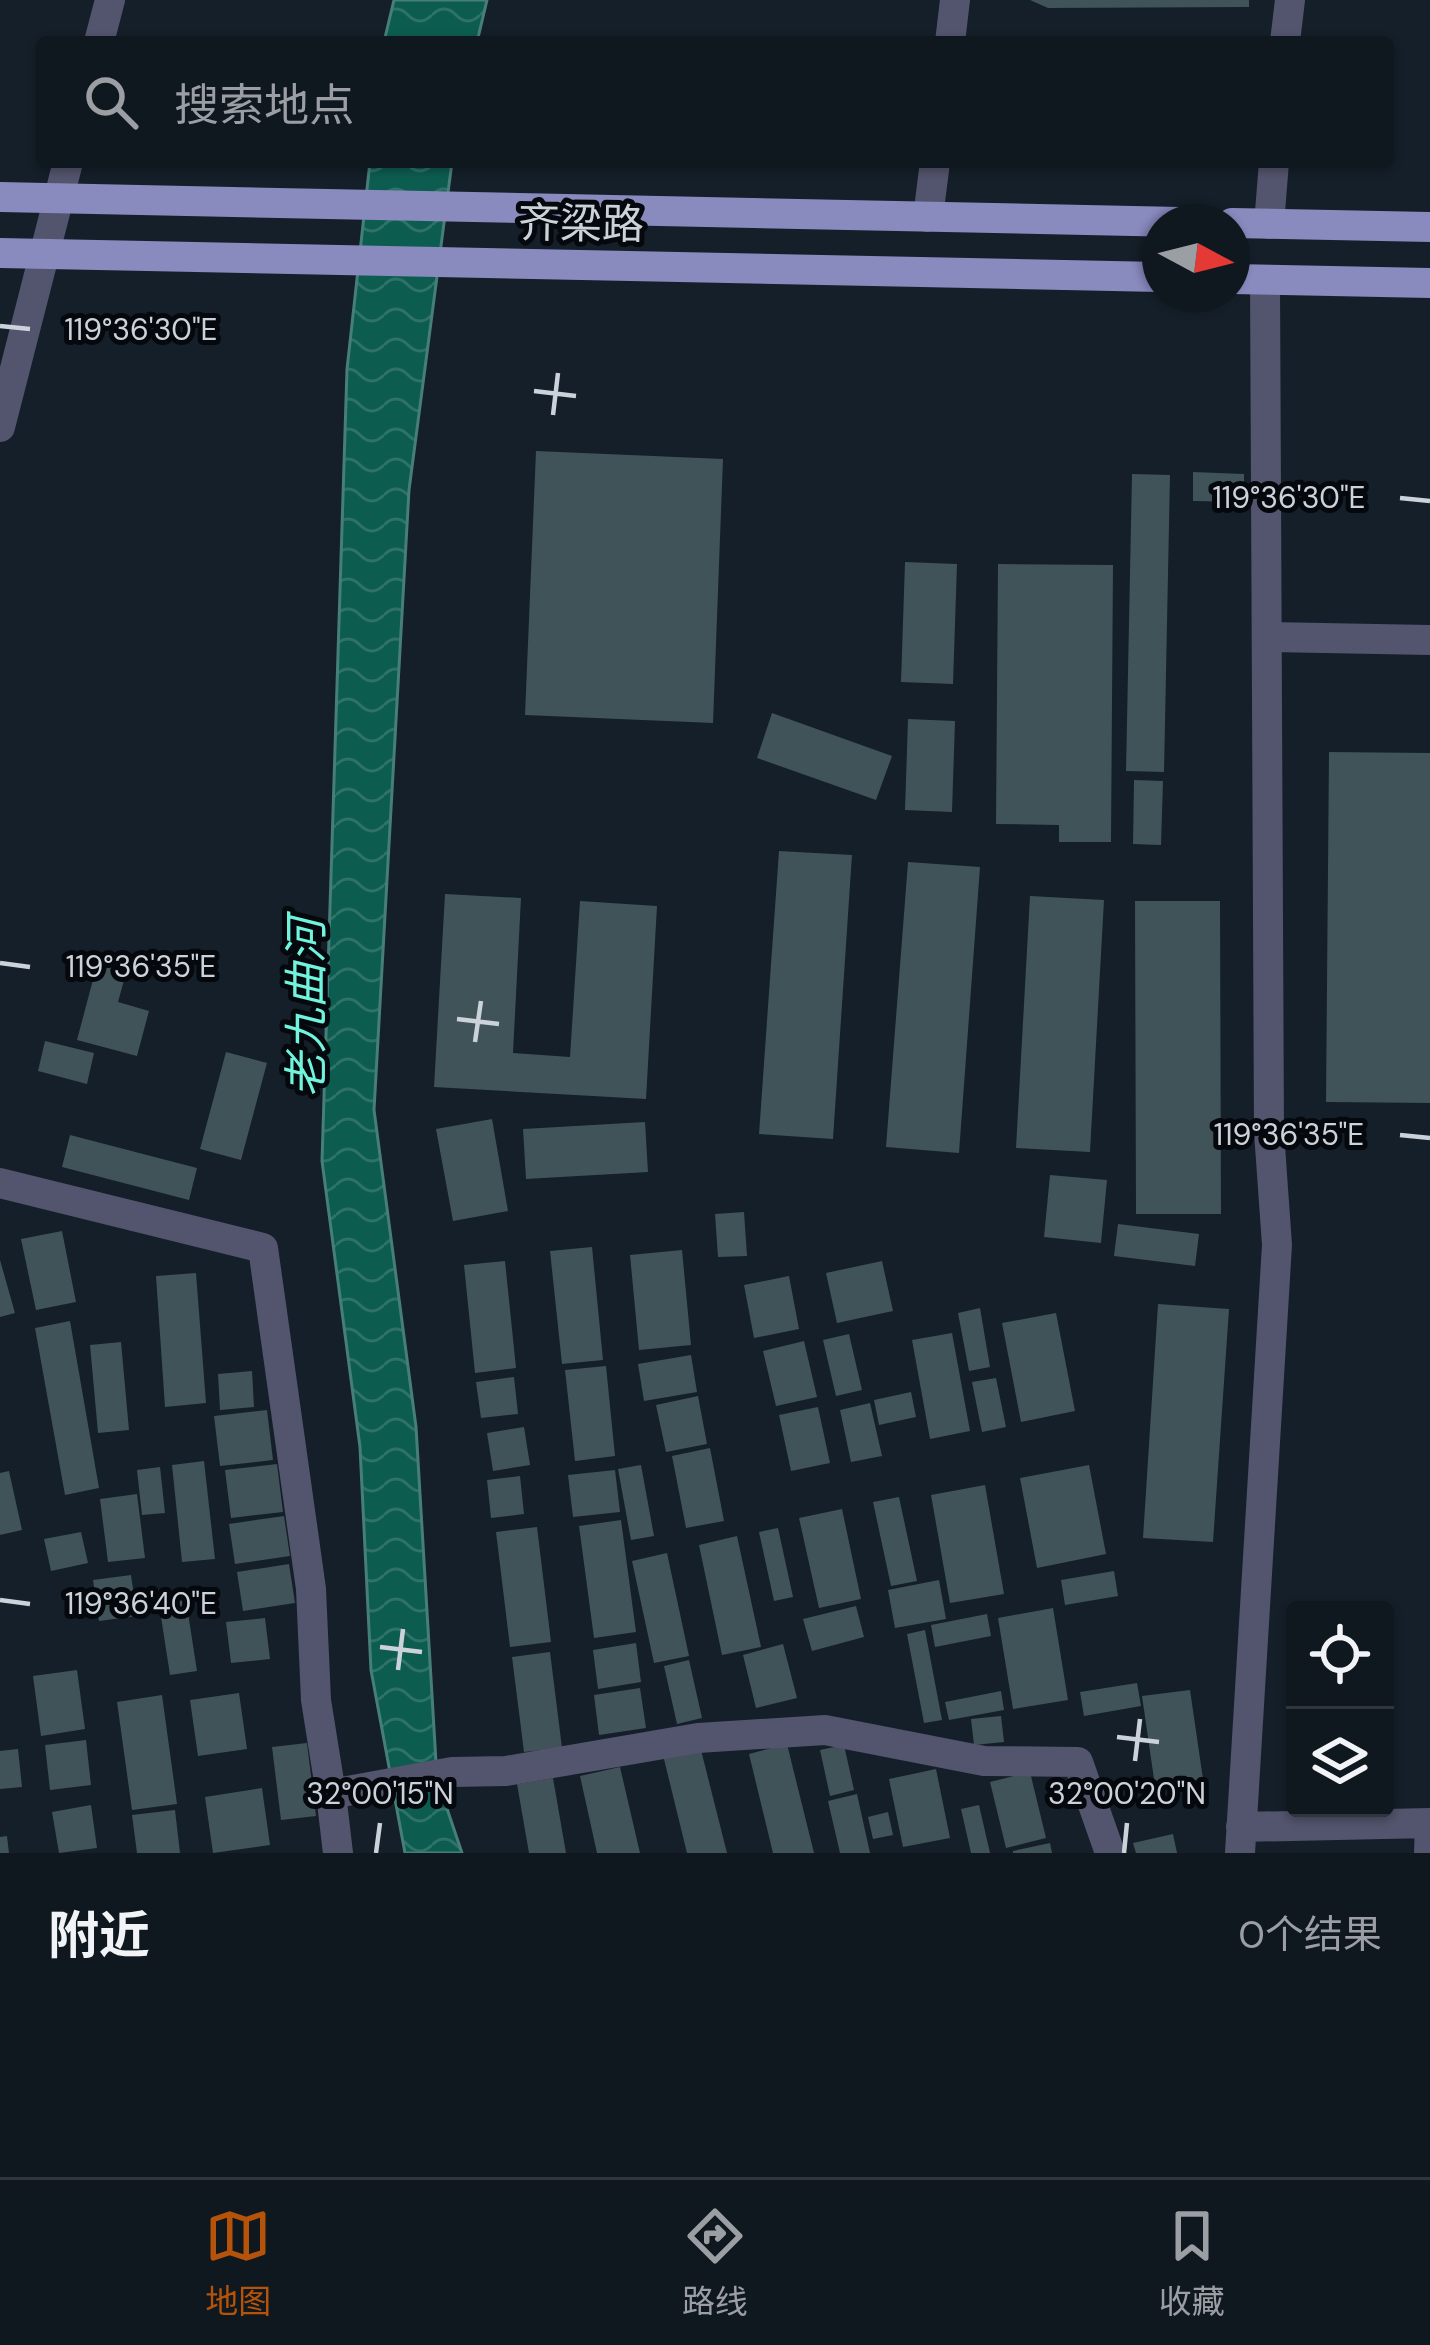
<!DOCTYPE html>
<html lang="zh">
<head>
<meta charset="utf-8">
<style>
	:root { --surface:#0f171f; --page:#1d242c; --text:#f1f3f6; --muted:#9b9fa4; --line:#2f363d; --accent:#b45309 }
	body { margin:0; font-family:"DM Sans","Noto Sans SC",sans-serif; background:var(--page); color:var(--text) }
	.controls { position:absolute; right:36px; bottom:36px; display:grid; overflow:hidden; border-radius:12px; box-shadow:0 3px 9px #0004 }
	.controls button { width:108px; height:108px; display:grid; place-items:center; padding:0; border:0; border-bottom:3px solid var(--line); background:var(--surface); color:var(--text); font:60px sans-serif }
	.compass { position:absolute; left:1142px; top:204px; width:108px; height:108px; border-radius:50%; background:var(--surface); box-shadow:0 3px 9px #0004; rotate:97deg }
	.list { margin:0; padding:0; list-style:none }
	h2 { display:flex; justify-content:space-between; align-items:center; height:156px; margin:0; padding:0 48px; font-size:51px }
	h2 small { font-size:39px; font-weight:400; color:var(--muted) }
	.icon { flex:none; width:66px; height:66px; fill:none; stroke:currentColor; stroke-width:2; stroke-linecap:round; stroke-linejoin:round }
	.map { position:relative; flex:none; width:1430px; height:1853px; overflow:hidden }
	.search { position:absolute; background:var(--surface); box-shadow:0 3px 9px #0004; left:36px; right:36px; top:36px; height:132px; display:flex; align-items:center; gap:30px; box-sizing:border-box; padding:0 42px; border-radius:12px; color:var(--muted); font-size:45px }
	.sheet { height:324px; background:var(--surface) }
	nav { display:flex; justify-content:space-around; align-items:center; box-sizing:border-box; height:168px; border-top:3px solid var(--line); background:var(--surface); font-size:33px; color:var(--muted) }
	nav a { display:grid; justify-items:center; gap:6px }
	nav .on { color:var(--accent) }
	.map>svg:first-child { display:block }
	.water { fill:url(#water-waves); stroke:#467f79; stroke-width:3 }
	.building { fill:#405358 }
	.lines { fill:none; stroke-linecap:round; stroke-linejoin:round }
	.minor { stroke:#53546d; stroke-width:30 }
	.major { stroke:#898abe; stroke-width:30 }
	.ticks { fill:none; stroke:#cbd2d9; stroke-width:4.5 }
	.labels { text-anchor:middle; stroke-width:10; stroke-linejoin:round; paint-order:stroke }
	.street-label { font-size:42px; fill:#cbd2d9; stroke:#05080c }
	.water-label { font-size:45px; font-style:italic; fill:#71f4dd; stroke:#05080c }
	.ticks-label { font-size:30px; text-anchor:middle; fill:#cbd2d9; stroke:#05080c; stroke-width:10; stroke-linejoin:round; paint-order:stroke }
</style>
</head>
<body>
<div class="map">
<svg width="1430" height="1853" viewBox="0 0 1430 1853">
	<defs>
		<pattern id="water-waves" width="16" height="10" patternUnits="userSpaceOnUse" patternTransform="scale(3)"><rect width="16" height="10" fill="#0d5c50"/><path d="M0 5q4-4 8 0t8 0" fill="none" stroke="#2f7269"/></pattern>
	</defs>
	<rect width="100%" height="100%" fill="#141f29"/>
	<path class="water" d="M394,0H487L477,42H384Z
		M370,162H452L409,490L374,1110L416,1427L437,1779L462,1853H405L371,1670L360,1447L322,1161L347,369Z"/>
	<path class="building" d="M1030,0H1249V7L1048,8Z
		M536,451L723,459L713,723L525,715Z
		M1193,472L1244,474V502L1193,501Z
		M1132,474L1170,475L1164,772L1126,771Z
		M905,562L957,564L953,684L901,682Z
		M998,564L1113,565L1111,842H1059V825L996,824Z
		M772,713L892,756L876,800L757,758Z
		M908,719L955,721L952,812L905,810Z
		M1329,752L1430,753V1103L1326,1102Z
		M1134,780L1163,781L1161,845L1133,844Z
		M779,851L852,855L833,1139L759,1134Z
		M908,862L980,867L959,1153L886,1147Z
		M445,894L521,898L513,1053L570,1057L580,901L657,906L646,1099L434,1087Z
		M1030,896L1104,900L1090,1152L1016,1148Z
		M1135,901H1220L1221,1214H1136Z
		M99,957L128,966L118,1002L149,1011L137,1056L77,1040Z
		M45,1041L94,1053L87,1084L38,1071Z
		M226,1052L267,1063L241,1160L200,1149Z
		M492,1119L508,1211L453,1221L436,1129Z
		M645,1122L648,1172L526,1179L523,1129Z
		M70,1135L197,1168L189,1200L62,1167Z
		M1050,1175L1107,1180L1101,1243L1044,1237Z
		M744,1212L747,1256L718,1257L715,1214Z
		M1118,1224L1199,1234L1195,1266L1114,1256Z
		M62,1231L76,1302L36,1310L21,1239Z
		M592,1247L603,1360L562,1364L550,1251Z
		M682,1250L691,1345L639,1350L630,1255Z
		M0,1260L15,1313L0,1317Z
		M505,1261L516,1368L475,1373L464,1265Z
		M882,1261L893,1311L837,1323L826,1273Z
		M196,1273L206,1403L165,1407L156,1276Z
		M789,1276L799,1329L754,1338L744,1285Z
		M1158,1304L1229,1309L1213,1542L1143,1538Z
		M980,1308L990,1367L969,1371L958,1313Z
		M1056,1313L1075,1411L1021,1422L1002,1323Z
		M70,1321L99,1488L65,1495L35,1328Z
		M952,1333L970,1431L930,1439L912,1340Z
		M849,1334L862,1390L836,1396L823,1340Z
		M804,1341L817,1397L776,1406L763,1351Z
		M121,1342L129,1430L98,1433L90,1345Z
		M691,1355L697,1392L644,1401L638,1364Z
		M606,1366L615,1456L575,1461L565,1370Z
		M252,1371L254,1407L220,1410L218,1374Z
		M514,1377L518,1414L481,1418L476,1382Z
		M996,1378L1006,1427L982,1432L972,1382Z
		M911,1392L916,1417L879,1425L874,1400Z
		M698,1396L707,1444L666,1452L656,1405Z
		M870,1403L882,1456L851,1462L840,1410Z
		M818,1407L830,1463L791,1471L779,1415Z
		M267,1410L273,1460L220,1466L214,1416Z
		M524,1427L530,1465L493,1471L487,1433Z
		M710,1448L724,1521L686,1528L672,1456Z
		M204,1461L215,1559L182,1562L172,1465Z
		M277,1464L283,1512L231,1518L225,1470Z
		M641,1465L654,1536L631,1540L618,1469Z
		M1089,1465L1106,1554L1037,1568L1020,1478Z
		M160,1467L165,1513L142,1515L137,1470Z
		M615,1470L620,1512L573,1517L568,1475Z
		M9,1471L22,1530L0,1535V1473Z
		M520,1476L524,1514L491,1518L487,1480Z
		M985,1485L1004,1594L950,1603L931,1495Z
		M137,1494L145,1558L108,1562L100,1499Z
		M899,1497L917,1581L891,1586L873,1502Z
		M842,1509L861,1599L819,1608L799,1518Z
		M284,1516L290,1556L235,1564L229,1524Z
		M621,1520L636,1632L594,1638L579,1526Z
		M537,1527L551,1642L510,1647L496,1532Z
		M778,1528L793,1597L774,1601L759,1532Z
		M81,1532L88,1563L51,1571L44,1539Z
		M737,1536L761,1647L722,1655L699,1545Z
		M667,1553L689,1656L654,1663L632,1561Z
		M289,1564L295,1603L243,1611L237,1572Z
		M1114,1571L1118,1596L1065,1605L1061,1580Z
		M131,1575L137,1616L99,1621L93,1580Z
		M939,1580L946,1619L895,1628L888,1590Z
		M186,1600L197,1671L170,1675L159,1604Z
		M856,1606L864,1637L812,1651L803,1619Z
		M1053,1608L1068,1700L1013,1709L998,1618Z
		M987,1614L991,1636L935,1647L931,1625Z
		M265,1618L270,1659L231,1663L226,1622Z
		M925,1630L942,1720L924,1723L907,1634Z
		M636,1643L641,1682L598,1689L593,1650Z
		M783,1644L797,1698L756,1708L743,1655Z
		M550,1652L562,1748L524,1752L512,1657Z
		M689,1660L702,1718L677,1724L664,1666Z
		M77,1670L85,1729L41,1736L33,1676Z
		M1137,1683L1141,1706L1084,1716L1080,1692Z
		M640,1688L646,1728L599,1735L594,1695Z
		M1190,1690L1203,1779L1155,1786L1142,1696Z
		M1001,1691L1004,1710L949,1720L945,1702Z
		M239,1693L247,1749L198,1756L190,1700Z
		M162,1695L177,1804L132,1810L117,1702Z
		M1001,1716L1004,1742L974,1745L971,1719Z
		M86,1740L91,1785L50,1790L45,1745Z
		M307,1743L316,1816L281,1820L272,1747Z
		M787,1744L814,1853H773L749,1754Z
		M844,1745L854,1790L830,1796L820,1750Z
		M700,1746L727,1853H687L663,1755Z
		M18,1749L22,1787L0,1789V1751Z
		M620,1767L640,1853H597L580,1776Z
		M936,1769L950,1838L903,1847L889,1779Z
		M1030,1772L1046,1838L1006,1848L990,1782Z
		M553,1778L566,1853H529L517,1784Z
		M262,1788L270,1845L213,1853L205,1797Z
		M857,1794L870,1853H840L828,1801Z
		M91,1805L97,1848L59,1853L52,1812Z
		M979,1805L990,1853H971L961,1809Z
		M175,1810L180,1853H137L132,1815Z
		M888,1812L893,1835L873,1839L868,1817Z
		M1173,1834L1177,1853H1136L1133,1843Z
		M7,1836L9,1853H0V1837Z
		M1050,1843L1052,1853H1013V1851Z"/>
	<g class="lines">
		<path class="minor" d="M99,42L110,0
			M950,42L955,0
			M1285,42L1290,0
			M928,217L935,162
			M1269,224L1274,162
			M0,427L68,162
			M1267,637L1430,640
			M0,1183L263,1248L311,1589L316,1700L331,1794
			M1241,1827L1430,1823L1429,1853
			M338,1853L331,1794L452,1772L506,1771L698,1738L825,1730L984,1761L1078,1762L1110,1853
			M1240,1853L1277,1245L1269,1132L1265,280"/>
		<path class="major" d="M0,197L1180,222
			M1232,223L1430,227
			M0,253L1160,277
			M1232,279L1430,283"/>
	</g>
	<path class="ticks" d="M0,326L30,329M534,391L576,396M553,415L558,373M1400,498L1430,501M0,963L30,967M457,1019L499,1024M475,1042L481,1001M1400,1135L1430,1138M0,1600L30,1604M380,1647L422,1652M398,1670L403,1629M1117,1737L1159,1742M1135,1761L1140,1719M376,1853L380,1823M1124,1853L1127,1823"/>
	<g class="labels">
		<g class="street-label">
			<text transform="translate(581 223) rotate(1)" y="15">齐梁路</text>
		</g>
		<g class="water-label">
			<text transform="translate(306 1008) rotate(-90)" y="16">老九曲河</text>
		</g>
	</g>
	<g class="ticks-label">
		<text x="141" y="340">119°36'30"E</text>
		<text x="1289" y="508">119°36'30"E</text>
		<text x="141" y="977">119°36'35"E</text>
		<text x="1289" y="1145">119°36'35"E</text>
		<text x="141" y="1614">119°36'40"E</text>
		<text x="380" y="1804">32°00'15"N</text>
		<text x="1127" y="1804">32°00'20"N</text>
	</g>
</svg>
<div class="controls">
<button><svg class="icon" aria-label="locate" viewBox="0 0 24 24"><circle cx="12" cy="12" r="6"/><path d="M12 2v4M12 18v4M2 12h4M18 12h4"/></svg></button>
<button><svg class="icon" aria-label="layers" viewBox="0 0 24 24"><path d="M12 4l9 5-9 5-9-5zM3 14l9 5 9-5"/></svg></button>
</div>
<svg class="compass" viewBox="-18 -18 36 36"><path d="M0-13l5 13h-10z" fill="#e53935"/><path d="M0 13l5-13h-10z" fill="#9b9fa4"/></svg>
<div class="search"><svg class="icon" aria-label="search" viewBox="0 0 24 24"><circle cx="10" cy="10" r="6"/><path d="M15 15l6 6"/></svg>搜索地点</div>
</div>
<section class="sheet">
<h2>附近<small>0个结果</small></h2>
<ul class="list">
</ul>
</section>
<nav>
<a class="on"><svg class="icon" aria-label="map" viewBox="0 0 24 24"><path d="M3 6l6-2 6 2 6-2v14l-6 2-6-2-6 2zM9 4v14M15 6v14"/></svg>地图</a>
<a><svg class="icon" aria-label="directions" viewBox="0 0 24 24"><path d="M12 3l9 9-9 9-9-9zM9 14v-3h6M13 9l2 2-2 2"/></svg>路线</a>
<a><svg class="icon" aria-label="saved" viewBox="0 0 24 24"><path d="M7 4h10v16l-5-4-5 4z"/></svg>收藏</a>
</nav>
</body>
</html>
